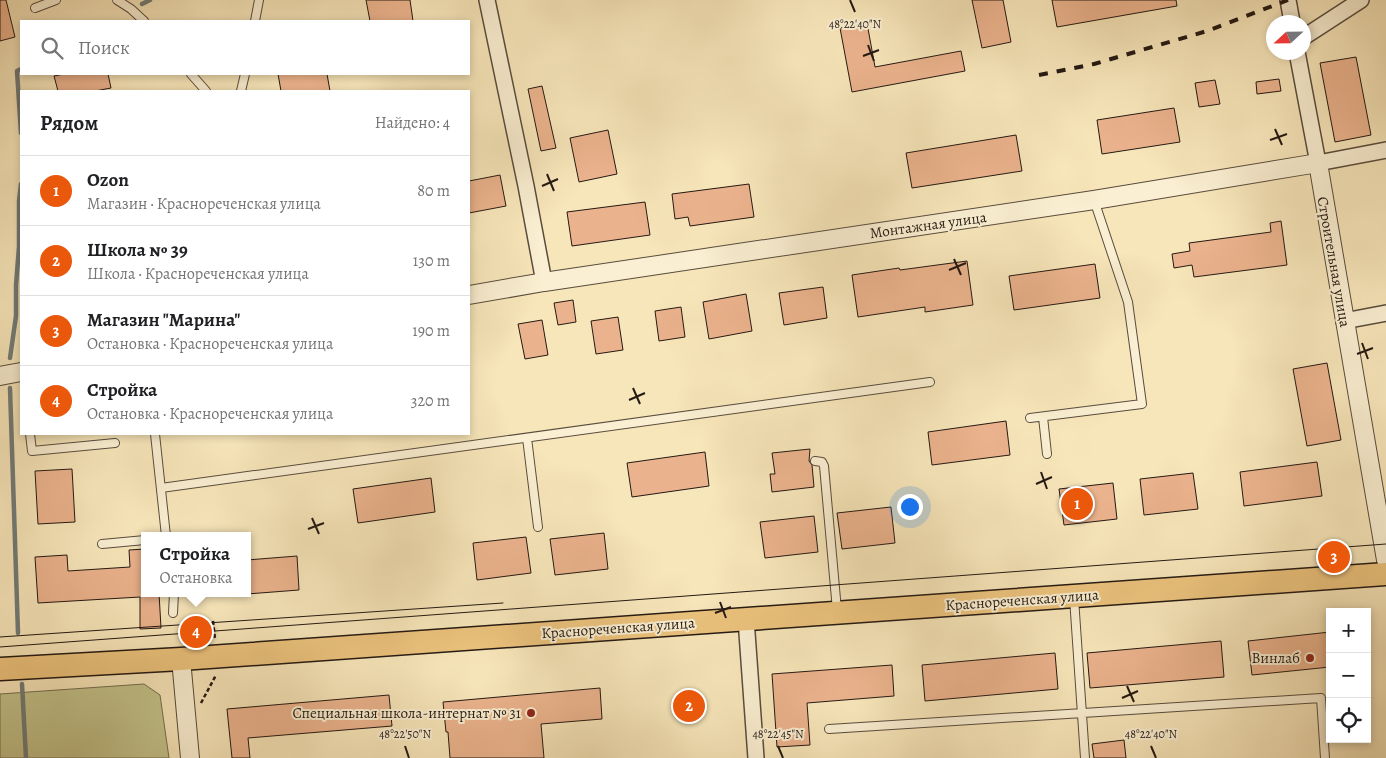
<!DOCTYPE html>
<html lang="ru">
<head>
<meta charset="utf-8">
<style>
	:root { --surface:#fff; --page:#f2f2f2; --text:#202124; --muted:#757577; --line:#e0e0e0; --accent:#ea580c }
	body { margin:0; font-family:Alegreya,serif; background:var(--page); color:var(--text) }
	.controls { position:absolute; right:15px; bottom:15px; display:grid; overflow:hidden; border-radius:0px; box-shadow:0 2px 8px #0003 }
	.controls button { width:45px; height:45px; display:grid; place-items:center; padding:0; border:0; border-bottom:1px solid var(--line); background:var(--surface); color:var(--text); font:25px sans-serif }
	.compass { position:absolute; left:1266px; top:15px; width:45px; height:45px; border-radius:50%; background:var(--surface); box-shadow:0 2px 8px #0003; rotate:248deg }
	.you { position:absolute; left:909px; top:506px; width:18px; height:18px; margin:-12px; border:4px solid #fff; border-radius:50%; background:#1a73e8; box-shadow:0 0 0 8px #1a73e833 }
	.badge { display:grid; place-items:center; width:32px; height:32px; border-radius:50%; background:var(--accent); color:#fff; font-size:16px; font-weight:700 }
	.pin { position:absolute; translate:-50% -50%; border:2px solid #fff; box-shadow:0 1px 5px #0006 }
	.popup { position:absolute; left:141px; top:532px; width:110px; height:65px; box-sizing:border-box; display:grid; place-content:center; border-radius:0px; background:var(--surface); filter:drop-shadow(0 1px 4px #0005); font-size:16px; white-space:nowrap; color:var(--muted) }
	.popup b { font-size:19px; color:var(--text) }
	.popup::after { content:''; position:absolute; left:50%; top:100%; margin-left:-10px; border:10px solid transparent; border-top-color:var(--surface) }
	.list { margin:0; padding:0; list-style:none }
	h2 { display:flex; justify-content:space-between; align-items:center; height:65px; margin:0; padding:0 20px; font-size:21px }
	h2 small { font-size:16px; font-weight:400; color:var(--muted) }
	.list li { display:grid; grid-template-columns:32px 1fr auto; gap:15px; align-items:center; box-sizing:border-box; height:70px; padding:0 20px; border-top:1px solid var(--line) }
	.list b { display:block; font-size:19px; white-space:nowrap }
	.list p { margin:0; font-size:16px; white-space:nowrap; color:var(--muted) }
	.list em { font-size:16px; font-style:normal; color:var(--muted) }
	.icon { flex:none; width:28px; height:28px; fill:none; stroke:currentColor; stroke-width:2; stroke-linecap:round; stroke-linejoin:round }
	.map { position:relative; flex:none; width:1386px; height:758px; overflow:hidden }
	.search { position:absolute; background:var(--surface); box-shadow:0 2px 8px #0003; left:20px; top:20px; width:450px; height:55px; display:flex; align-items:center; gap:12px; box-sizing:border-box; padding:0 18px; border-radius:0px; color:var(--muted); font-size:19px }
	.panel { position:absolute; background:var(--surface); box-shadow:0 2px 8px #0003; left:20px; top:90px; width:450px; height:345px; border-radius:0px }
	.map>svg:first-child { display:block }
	.green { fill:#c3c38b; stroke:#746e4f }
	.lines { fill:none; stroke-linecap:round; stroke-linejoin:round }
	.stream { stroke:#717b78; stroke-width:4.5 }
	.building { fill:#ebb38d; stroke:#241913 }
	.service-casing { stroke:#594c3d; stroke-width:10 }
	.minor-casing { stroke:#594c3d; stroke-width:18 }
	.tertiary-casing { stroke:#594c3d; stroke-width:20 }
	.primary-casing { stroke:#241913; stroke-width:25 }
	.path { stroke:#241913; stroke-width:2.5; stroke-dasharray:4 2.5; stroke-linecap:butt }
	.service { stroke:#faefd2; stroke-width:8 }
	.minor { stroke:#faefd2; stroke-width:15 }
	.tertiary { stroke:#faefd2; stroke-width:18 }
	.primary { stroke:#ecc37d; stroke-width:22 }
	.tram { stroke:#241913; stroke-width:1 }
	.rail { stroke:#241913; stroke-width:4; stroke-dasharray:9 9; stroke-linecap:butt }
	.ticks { fill:none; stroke:#241913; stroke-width:2 }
	.poi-dot { fill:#8f2418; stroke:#faefd2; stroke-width:2 }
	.labels { text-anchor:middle; stroke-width:4; stroke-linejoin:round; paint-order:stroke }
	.street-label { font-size:15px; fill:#241913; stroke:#faefd2 }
	.poi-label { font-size:15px; fill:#241913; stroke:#faefd2; text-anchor:end }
	.ticks-label { font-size:12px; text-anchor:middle; fill:#241913; stroke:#faefd2; stroke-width:4; stroke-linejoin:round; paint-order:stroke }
</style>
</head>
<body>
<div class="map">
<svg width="1386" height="758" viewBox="0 0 1386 758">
	<rect width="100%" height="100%" fill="#f7e6ba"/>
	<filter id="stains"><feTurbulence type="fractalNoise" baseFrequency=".004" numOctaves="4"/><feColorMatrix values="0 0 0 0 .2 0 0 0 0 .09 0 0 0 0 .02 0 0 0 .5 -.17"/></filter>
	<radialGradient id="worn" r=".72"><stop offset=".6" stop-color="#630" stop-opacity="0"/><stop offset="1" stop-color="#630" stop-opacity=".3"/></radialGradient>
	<path class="green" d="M144,684L160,695L169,758H0V694Z"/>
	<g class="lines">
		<path class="stream" d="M142,4L150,0
			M21,69L17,71L21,133
			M10,358L16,316V285L19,247V201L21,184
			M10,388L18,633
			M22,684L26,758"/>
	</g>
	<path class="building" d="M0,0H6L15,37L0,41Z
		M366,0H410L413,21H370Z
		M972,0H1003L1011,42L982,48Z
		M1052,0H1176L1177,6L1057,27Z
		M867,23L875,67L961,51L965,71L852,92L840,28Z
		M1356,57L1371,135L1335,142L1320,63Z
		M64,74H108L111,88L95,91H58L54,76Z
		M278,74H327L330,91H281Z
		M1279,79L1281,91L1257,94L1256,82Z
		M1215,80L1220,104L1199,107L1195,83Z
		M542,86L556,148L541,151L528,89Z
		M1174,108L1180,142L1102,154L1097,120Z
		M608,130L617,174L579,182L570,138Z
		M1016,135L1022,171L912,188L906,153Z
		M500,175L506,206L469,213V181Z
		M749,184L754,217L690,226L688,217L675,219L672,194Z
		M645,202L650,235L572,246L567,212Z
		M1281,221L1287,265L1194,277L1192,265L1174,268L1172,254L1190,251L1189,243L1271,232L1270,223Z
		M967,261L973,305L925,312V307L858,317L852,275L899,268L900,270Z
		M1095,264L1100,298L1014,310L1009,276Z
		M823,287L827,318L784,325L779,293Z
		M746,294L752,331L709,339L703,302Z
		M573,300L576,322L558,325L554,303Z
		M681,307L685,337L659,341L655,311Z
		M618,317L623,350L596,354L591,321Z
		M542,320L548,355L525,359L518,324Z
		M1327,363L1341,440L1307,446L1293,369Z
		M1006,421L1010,455L932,465L928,432Z
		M810,449L809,461L812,465L814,487L772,492L770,474H775L772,453Z
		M705,452L709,486L632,497L627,463Z
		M1317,462L1322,496L1244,506L1240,472Z
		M72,469L75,522L38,524L35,471Z
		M1193,473L1198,509L1144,515L1140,479Z
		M431,478L435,512L358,523L353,489Z
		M1113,483L1117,519L1064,525L1059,489Z
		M891,507L895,543L842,549L837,513Z
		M814,516L818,552L765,558L760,522Z
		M604,533L608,569L555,575L550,539Z
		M526,537L531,573L477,580L473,543Z
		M145,549V593H159L161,628L140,629V597L38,603L35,557L67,555L68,571L130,567L129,550Z
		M297,556L299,590L247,594V560Z
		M1330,632V667L1252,675L1248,641Z
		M1221,641L1224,677L1090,688L1087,653Z
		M1055,653L1058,689L925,701L922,665Z
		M892,665L894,696L807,703L810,745L777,747L772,674Z
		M600,688L602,719L541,724L544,758H450L448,732H446L443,702Z
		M389,695L392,726L248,738L250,758H232L227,709Z
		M1124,740L1126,758H1094L1092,744Z"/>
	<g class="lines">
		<g class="service-casing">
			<path id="service" d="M117,0L131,9L144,21
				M35,8L56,0
				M255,21L259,0
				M191,74L206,91
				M241,91L245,74
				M1043,417L1047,454
				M1030,418L1142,404L1128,302L1094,200
				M30,434L32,451L115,443
				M155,434L166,536
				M527,438L538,527
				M815,461L822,462L824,466L837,610
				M161,488L930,382
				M102,544L145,540
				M1074,598L1085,758
				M173,613L174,593
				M829,729L1321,698L1325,758"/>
		</g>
		<g class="minor-casing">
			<path id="minor" d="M487,0L526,186L544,282
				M1288,0L1292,22
				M1304,37L1361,0
				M1297,52L1318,163L1386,150
				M1344,321L1386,313
				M746,619L756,758"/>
		</g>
		<g class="tertiary-casing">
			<path id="tertiary" d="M469,295L544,282L1094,200L1318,163L1386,560
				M0,376L21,372
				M181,659L190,758"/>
		</g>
		<g class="primary-casing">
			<path id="primary" d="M0,669L181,659L1386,574"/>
		</g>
		<path class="path" d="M213,621L215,639
			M201,703L216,675"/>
		<use href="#service" class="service"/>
		<use href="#minor" class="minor"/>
		<use href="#tertiary" class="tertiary"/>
		<use href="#primary" class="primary"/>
		<path class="tram" d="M0,637L503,603
			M0,647L1386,544"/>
		<path class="rail" d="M1039,75L1094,64L1207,31L1288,0"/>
	</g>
	<path class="ticks" d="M850,0L855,12M868,45L874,61M863,56L879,50M1275,129L1282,145M1270,140L1287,134M547,174L554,191M542,186L558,179M954,259L961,275M949,270L966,263M1362,343L1368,359M1357,354L1373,348M633,388L640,404M629,400L645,393M1041,472L1047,489M1036,484L1052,477M312,518L319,534M308,529L324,523M720,602L726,618M715,613L731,607M1127,686L1134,702M1122,698L1138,691M405,746L409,758M778,746L783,758M1151,746L1156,758"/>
	<g class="poi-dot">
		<circle cx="1310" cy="658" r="5"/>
		<circle cx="531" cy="713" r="5"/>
	</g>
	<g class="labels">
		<g class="street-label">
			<text transform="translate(928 225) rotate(-8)" y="5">Монтажная улица</text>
			<text transform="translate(1334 262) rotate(80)" y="5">Строительная улица</text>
			<text transform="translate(1022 600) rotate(-4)" y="5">Краснореченская улица</text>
			<text transform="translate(618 628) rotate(-4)" y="5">Краснореченская улица</text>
		</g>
		<g class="poi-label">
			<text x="1300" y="663">Винлаб</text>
			<text x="521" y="718">Специальная школа-интернат № 31</text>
		</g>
	</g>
	<g class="ticks-label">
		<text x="855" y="28">48°22'40"N</text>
		<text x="405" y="738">48°22'50"N</text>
		<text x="778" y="738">48°22'45"N</text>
		<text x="1151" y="738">48°22'40"N</text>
	</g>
	<rect width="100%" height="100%" filter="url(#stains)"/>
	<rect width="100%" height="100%" fill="url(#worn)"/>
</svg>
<div class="controls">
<button>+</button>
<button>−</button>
<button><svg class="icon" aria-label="locate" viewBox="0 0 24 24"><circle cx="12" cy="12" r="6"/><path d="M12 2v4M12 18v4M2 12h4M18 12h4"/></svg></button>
</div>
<svg class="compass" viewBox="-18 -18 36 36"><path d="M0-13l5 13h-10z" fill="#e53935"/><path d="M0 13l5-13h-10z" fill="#757577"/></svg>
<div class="you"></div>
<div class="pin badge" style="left:1077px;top:504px">1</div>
<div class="pin badge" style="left:689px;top:706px">2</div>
<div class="pin badge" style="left:1334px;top:557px">3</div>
<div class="pin badge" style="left:196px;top:632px">4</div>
<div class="popup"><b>Стройка</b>Остановка</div>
<div class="search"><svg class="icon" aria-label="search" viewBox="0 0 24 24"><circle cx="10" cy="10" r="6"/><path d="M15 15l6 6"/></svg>Поиск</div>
<section class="panel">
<h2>Рядом<small>Найдено: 4</small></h2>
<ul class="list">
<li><span class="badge">1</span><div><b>Ozon</b><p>Магазин · Краснореченская улица</p></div><em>80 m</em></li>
<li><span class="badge">2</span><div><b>Школа № 39</b><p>Школа · Краснореченская улица</p></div><em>130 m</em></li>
<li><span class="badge">3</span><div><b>Магазин &quot;Марина&quot;</b><p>Остановка · Краснореченская улица</p></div><em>190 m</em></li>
<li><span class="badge">4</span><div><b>Стройка</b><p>Остановка · Краснореченская улица</p></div><em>320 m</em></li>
</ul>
</section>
</div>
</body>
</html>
